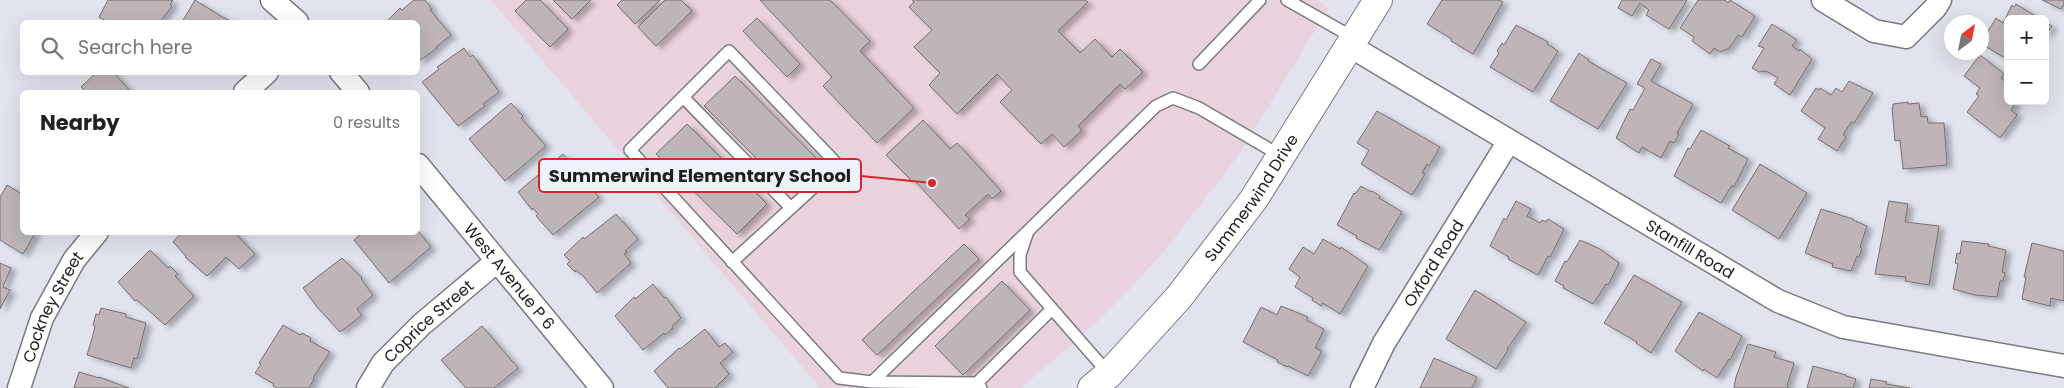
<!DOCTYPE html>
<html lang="en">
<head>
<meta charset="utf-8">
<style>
	:root { --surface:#fff; --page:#f2f2f2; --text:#202124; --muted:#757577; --line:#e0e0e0 }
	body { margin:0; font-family:Poppins,sans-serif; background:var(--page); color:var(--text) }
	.controls { position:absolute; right:15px; top:15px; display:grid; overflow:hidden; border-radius:8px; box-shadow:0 5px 20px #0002 }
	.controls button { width:45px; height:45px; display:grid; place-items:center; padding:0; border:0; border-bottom:1px solid var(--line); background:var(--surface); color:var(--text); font:25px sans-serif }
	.compass { position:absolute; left:1944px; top:15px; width:45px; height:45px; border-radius:50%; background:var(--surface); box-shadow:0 5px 20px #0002; rotate:32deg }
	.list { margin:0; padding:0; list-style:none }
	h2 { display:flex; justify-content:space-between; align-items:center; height:65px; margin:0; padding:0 20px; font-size:21px }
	h2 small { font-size:16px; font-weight:400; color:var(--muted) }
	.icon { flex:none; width:28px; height:28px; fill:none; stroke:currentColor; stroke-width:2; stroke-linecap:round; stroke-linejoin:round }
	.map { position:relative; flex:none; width:2064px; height:388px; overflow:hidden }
	.search { position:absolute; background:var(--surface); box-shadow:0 5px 20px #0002; left:20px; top:20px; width:400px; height:55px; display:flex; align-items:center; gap:12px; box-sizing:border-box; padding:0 18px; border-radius:8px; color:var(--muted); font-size:19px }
	.panel { position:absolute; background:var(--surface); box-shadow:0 5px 20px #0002; left:20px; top:90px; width:400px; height:145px; border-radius:8px }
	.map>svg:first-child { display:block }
	.education { fill:#ead3df }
	.building { fill:#beb5b8; stroke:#776f72; filter:url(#shadow) }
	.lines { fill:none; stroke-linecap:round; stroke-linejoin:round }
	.lane-casing { stroke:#787b82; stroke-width:14 }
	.street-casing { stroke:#787b82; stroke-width:25 }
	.secondary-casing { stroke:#787b82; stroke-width:30 }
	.lane { stroke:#fff; stroke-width:11 }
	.street { stroke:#fff; stroke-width:22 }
	.secondary { stroke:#fff; stroke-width:28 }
	.labels { text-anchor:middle; stroke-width:4; stroke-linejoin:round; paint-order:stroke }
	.street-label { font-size:16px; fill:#1d1e21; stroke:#eef2f9 }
	.leader { fill:none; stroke:#d62828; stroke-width:2 }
	.callout-dot { fill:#d62828; stroke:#eef2f9; stroke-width:2 }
	.callout { fill:#eef2f9; stroke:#d62828; stroke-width:2 }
	.callout-label { font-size:18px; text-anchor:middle; font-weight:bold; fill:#1d1e21 }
</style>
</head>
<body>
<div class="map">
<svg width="2064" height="388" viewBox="0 0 2064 388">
	<defs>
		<filter id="shadow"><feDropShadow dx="5.5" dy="3" stdDeviation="2.5" flood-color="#0004"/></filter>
	</defs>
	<rect width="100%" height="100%" fill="#e1e4ec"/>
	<path class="education" d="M491,0H1315L1329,8L1237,157L1171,243L1133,286L1095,324L1021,388H820Z"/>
	<path class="building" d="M108,0H173L170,5L172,6L160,22H108L99,17Z
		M195,0L219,15L232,22H182Z
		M414,0H425L432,9L430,10L451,35L436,47L437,48L418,62V22H386L400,8L402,10Z
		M526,0H540L568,29L550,47L515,11Z
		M553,0H591L572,19Z
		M622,0H660L635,24L617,5Z
		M665,0H681L692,11L656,46L638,27Z
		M760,0H830L870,41L860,51L914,108L877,143L823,86L832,77Z
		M912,0H1085L1088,2L1058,31L1080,53L1095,39L1112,57L1120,49L1143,72L1125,89L1120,84L1078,126L1082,130L1064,147L1052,134L1041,144L1000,102L1012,90L997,74L957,114L929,85L940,73L914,47L932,30L909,7L914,2Z
		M1442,0H1499L1503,2L1473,54L1451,41L1452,39L1427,24Z
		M1622,0H1687L1669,29L1646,15L1649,10L1640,3L1632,16L1618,8Z
		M1698,0H1725L1728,3L1730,0L1755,16L1742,37L1738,35L1729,48L1720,52L1714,48L1710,54L1692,41L1694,37L1680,28Z
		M2042,0H2064V4L2061,9Z
		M2016,4L2040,19H2008V51L2003,57L1982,44V41L1996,18L2003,23L2012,5L2014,7Z
		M757,18L800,64L787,77L743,31Z
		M2045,22L2052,26L2045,36Z
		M1772,24L1797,40L1792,46L1799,51L1800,49L1812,59L1790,95L1774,84L1778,78L1766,71L1759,72L1752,68L1764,48L1758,46Z
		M1516,25L1548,42L1547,44L1558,51L1533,92L1490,67L1499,53L1497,51L1502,43L1504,45Z
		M464,48L470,57L473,55L499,92L483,104L485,106L458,126L422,82L439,69L437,67Z
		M1579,53L1589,60L1588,61L1627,83L1598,129L1550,101Z
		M1980,55L2004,74L2001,78L2008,84V101H2017L2011,110L2017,115L2000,138L1967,112L1979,96L1976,94L1980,88L1964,76Z
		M1651,59L1661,64L1651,81L1693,104L1677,133L1679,134L1674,143L1670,141L1661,158L1642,147L1639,153L1616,138L1630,109L1633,110L1645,88L1637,84Z
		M97,72H113L131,92H86L81,87Z
		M735,76L817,159L787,189L704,106Z
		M1849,81L1873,93L1854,123L1851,122L1843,135L1846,137L1837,151L1818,139L1825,128L1801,111L1816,88L1819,90L1820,88L1831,95L1836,88L1842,92Z
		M1908,102V104L1919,103L1921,117L1927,116L1928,123H1944L1947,165L1903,169L1900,140L1895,141L1892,108H1893V104Z
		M511,103L523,116L521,118L546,146L505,181L469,139Z
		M1377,111L1440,147L1429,166L1427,164L1422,173L1425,174L1412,195L1361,164L1369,150L1357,143Z
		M923,120L950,149L957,143L1001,191L992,199L988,194L965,215L970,219L959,229L915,181L913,182L886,155Z
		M687,124L767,204L737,234L656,154Z
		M1701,130L1730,146L1728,148L1748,159L1734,187L1732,185L1721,203L1674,176L1688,148L1690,149Z
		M563,154L577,171L575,173L599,197L553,235L536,216L538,214L533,208L532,210L518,192Z
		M1760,164L1807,193L1779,239L1732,210Z
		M7,185L22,194V232H36L23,254L0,240V197Z
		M1361,186L1371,192L1372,191L1380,196L1379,198L1402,212L1379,250L1356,238L1357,236L1337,225L1354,193L1355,194Z
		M1516,201L1531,209L1527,216L1540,223L1542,220L1546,222L1548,219L1564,229L1550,257L1548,256L1538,275L1508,259L1509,257L1490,246L1504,218L1506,220Z
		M1889,201L1908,204L1905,222L1939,226L1929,285L1905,281L1906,277L1875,274Z
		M1821,209L1853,219V220L1867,226L1860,247L1862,248L1859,257L1857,256L1851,271L1832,267L1833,264L1805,253Z
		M616,214L638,239L625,251L627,252L624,254L631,263L597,293L583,276L576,270L575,272L567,264L570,261L564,255L583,237L584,239Z
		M418,231L431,247L389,283L354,240L363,232Z
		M182,232H234L255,254L239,269L226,257L207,276L185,257L186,256L173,242Z
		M1323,239L1340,249L1341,247L1368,266L1340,314L1323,303L1321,306L1312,300L1313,298L1295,287L1300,277L1289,269L1303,247L1314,254Z
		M1580,240L1600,249L1619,263L1608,285L1606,284L1593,304L1563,288L1564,286L1555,281L1565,261L1567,262Z
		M1962,241L1989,244L1988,246L2006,250L2002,272L2005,273L2003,281H2000L1997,297L1975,295L1953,289L1958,264L1955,263L1957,253L1960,254Z
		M2032,243L2064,251V301L2051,298L2050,306L2022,299L2026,277H2024Z
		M964,244L979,259L877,355L862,340Z
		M150,250L168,268L170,266L178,274L175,276L194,296L165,325L137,300L135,301L118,282Z
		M342,258L362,278L361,279L373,295L357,309L362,315L340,332L317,307L303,288Z
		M0,263L11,268L3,287L10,290L0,309Z
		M1634,275L1682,302L1651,353L1636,343L1637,342L1604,323Z
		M1002,281L1030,310L963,375L935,346Z
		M653,284L664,298L666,297L681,318L672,326L673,328L665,335L664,333L643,350L615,316L634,297L635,299Z
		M1475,290L1526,322L1507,349L1508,350L1496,369L1446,339Z
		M1281,306L1308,317L1306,320L1324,329L1315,348L1322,351L1308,376L1288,366L1287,367L1277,362L1278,360L1243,342L1261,307L1277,315Z
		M101,308L126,314V317L146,323L137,359L134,358L131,368L87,355L93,335L95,326L93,325L96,314L99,315Z
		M1699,312L1742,336L1730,360L1729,359L1717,378L1704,369L1703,371L1675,351Z
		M283,325L300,335L302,333L311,338L310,341L330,352L313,378L314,379L309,388H277L273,386L274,384L255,373L261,364L259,363Z
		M482,326L518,368L494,388H466L441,360Z
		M705,329L719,347L725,343L733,352L720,363L729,374L715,388H668L654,371L679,348L680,349Z
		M1748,344L1776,352L1774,357L1794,363L1787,386L1789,388H1734L1736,377Z
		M1434,358L1477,377L1472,388H1420Z
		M1813,366L1846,375V376L1856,379L1853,388H1807Z
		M79,372L99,378V377L129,388H74Z
		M1871,379L1887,382L1886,384L1910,388H1869Z"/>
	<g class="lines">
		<g class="lane-casing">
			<path id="lane" d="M1287,0L1354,38
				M1199,64L1260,0
				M683,97L791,208
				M732,262L838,165L729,51L630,150L839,378L872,382L977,383L981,388
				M1109,374L1020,272V255L1028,231L1156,106L1173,98L1199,108L1281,156
				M872,382L1027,232
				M977,383L1052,309"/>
		</g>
		<g class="street-casing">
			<g id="street">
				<path d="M272,0L297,22"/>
				<path d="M1823,0L1874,31L1906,37L1935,8L1940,0"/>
				<path id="s1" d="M1350,46L1778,301L1843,327L2064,366"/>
				<path d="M341,72L358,92"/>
				<path d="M245,92L267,72"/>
				<path id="s2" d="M418,165L602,388"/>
				<path id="s3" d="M19,388L42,318L74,260L97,232"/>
				<path id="s4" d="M368,388L383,363L421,325L497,261"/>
				<path id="s5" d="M1362,388L1384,343L1509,141"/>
			</g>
		</g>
		<g class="secondary-casing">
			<g id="secondary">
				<path id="s6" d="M1092,388L1109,374L1179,297L1254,199L1378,0"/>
			</g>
		</g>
		<use href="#lane" class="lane"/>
		<use href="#street" class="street"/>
		<use href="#secondary" class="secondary"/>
	</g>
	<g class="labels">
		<g class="street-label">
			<text dy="6" stroke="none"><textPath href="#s6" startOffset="249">Summerwind Drive</textPath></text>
			<text dy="6" stroke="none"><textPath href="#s1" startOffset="396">Stanfill Road</textPath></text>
			<text dy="6" stroke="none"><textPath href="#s5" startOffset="144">Oxford Road</textPath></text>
			<text dy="6" stroke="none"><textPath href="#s2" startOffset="144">West Avenue P 6</textPath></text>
			<text dy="6" stroke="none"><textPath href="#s3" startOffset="88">Cockney Street</textPath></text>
			<text dy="6" stroke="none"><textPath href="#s4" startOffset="91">Coprice Street</textPath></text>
		</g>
	</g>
	<path class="leader" d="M932 183L861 176"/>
	<circle class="callout-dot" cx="932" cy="183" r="5"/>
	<rect class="callout" x="539" y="159" width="322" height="33" rx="5"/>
	<g class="callout-label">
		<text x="700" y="182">Summerwind Elementary School</text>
	</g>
</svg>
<div class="controls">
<button>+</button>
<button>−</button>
</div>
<svg class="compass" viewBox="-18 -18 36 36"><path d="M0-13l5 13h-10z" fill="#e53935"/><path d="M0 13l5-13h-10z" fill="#757577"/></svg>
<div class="search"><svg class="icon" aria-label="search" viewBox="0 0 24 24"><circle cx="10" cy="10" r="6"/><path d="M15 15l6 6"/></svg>Search here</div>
<section class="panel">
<h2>Nearby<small>0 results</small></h2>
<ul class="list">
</ul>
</section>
</div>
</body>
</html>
